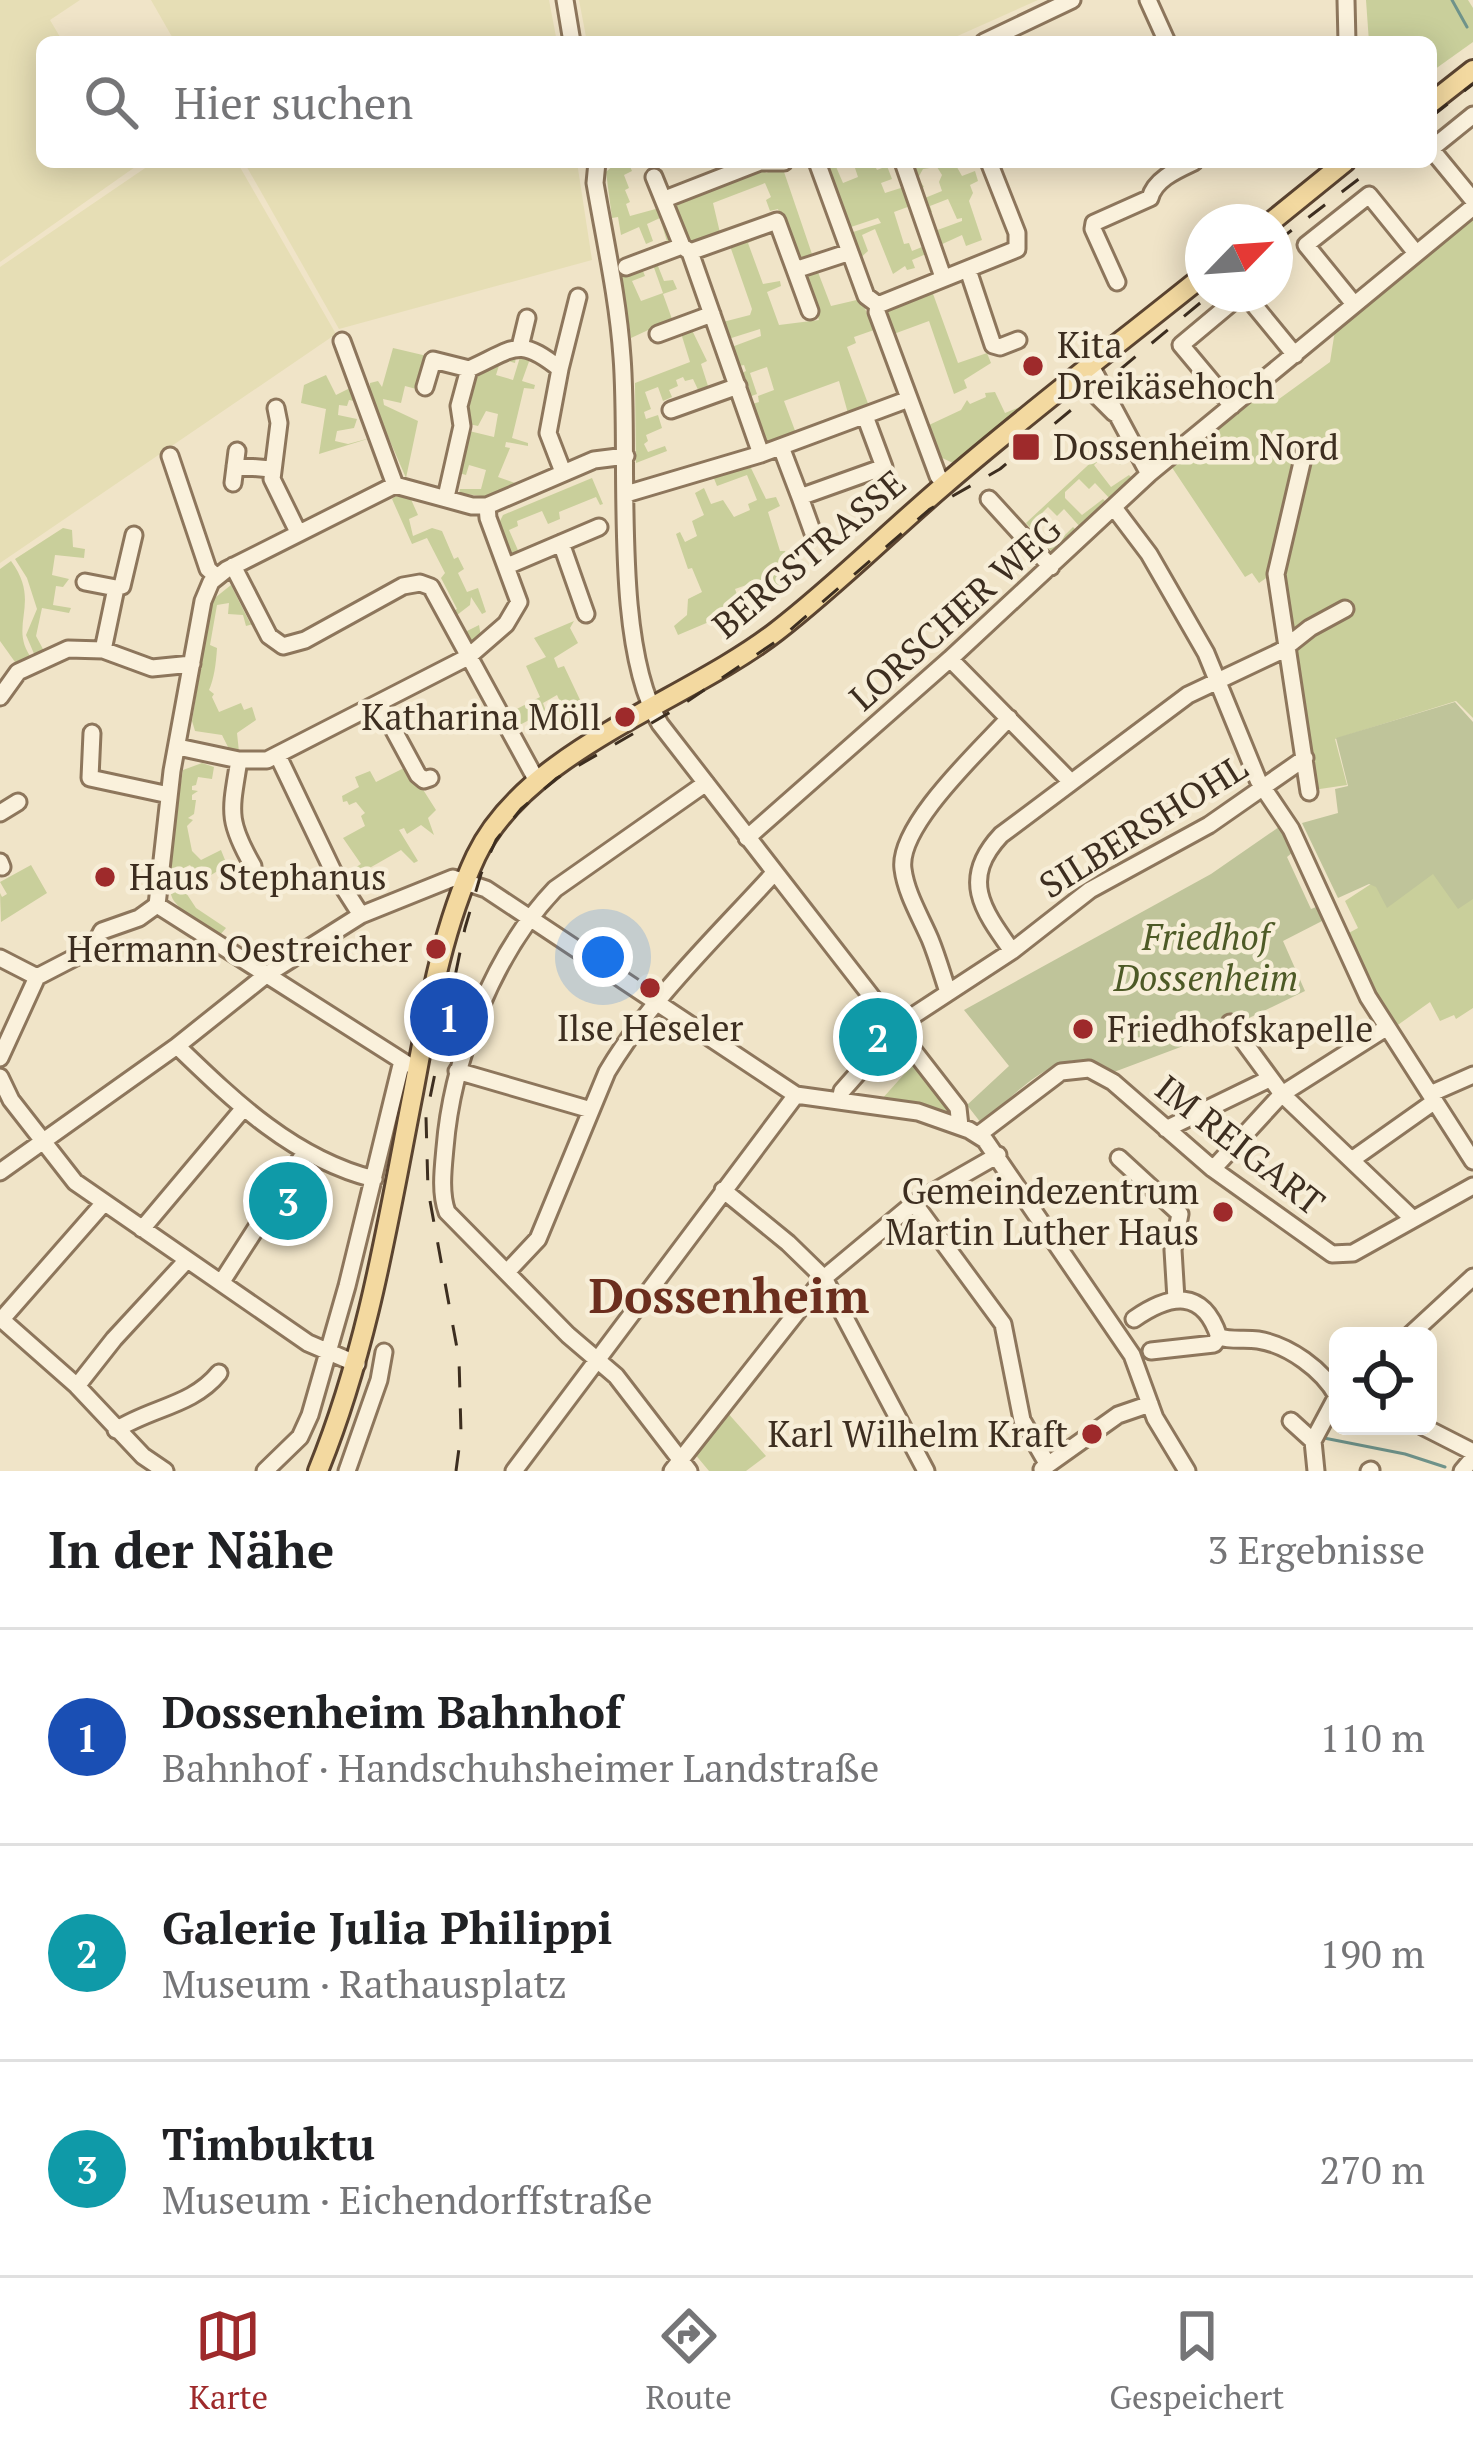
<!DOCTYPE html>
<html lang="de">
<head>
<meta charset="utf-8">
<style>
	:root { --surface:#fff; --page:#f6f6f6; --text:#202124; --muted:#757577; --line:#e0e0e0; --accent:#9e2a2b }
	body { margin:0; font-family:"PT Serif",serif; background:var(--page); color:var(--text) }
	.controls { position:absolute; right:36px; bottom:36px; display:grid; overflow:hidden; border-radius:18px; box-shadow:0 6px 30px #0003 }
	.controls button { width:108px; height:108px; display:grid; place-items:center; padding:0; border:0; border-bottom:3px solid var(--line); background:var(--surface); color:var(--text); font:60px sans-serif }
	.compass { position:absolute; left:1185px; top:204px; width:108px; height:108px; border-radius:50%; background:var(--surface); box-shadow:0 6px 30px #0003; rotate:65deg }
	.you { position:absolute; left:603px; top:957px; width:42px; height:42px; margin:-30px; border:9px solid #fff; border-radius:50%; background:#1a73e8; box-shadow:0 0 0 18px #1a73e833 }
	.badge { display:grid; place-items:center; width:78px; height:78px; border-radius:50%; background:var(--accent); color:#fff; font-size:39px; font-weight:700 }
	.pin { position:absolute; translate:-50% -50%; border:6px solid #fff; box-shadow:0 3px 12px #0006 }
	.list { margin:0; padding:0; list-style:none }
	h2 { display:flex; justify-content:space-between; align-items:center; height:156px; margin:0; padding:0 48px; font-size:51px }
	h2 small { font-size:39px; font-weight:400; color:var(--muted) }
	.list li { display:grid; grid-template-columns:78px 1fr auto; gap:36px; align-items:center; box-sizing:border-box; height:216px; padding:0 48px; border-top:3px solid var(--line) }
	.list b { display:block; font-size:45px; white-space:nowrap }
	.list p { margin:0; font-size:39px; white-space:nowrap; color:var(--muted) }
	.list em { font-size:39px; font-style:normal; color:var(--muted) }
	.icon { flex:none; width:66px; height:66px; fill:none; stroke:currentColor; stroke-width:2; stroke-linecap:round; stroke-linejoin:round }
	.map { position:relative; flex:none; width:1473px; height:1471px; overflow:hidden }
	.search { position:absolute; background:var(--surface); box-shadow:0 6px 30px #0003; left:36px; right:36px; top:36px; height:132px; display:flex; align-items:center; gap:30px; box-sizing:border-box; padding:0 42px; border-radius:18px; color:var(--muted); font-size:45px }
	.sheet { height:804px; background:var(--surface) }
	nav { display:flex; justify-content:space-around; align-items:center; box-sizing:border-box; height:168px; border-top:3px solid var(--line); background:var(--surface); font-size:33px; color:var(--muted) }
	nav a { display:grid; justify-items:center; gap:6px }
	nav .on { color:var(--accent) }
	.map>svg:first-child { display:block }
	.farmland { fill:#e6deb5 }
	.green { fill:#c9cf9b }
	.cemetery { fill:#bfc49a }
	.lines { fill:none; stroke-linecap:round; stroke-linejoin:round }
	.stream { stroke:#6f938a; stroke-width:3 }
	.minor-casing { stroke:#8d765c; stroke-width:21 }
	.major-casing { stroke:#5b4430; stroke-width:24 }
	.minor { stroke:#faf1dc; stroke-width:15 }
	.major { stroke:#f3d9a0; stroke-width:18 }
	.rail { stroke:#3d2e20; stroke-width:3; stroke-dasharray:21 21; stroke-linecap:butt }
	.poi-dot { fill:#9e2a2b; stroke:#f7eed8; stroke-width:4.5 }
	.labels { text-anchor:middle; stroke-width:9; stroke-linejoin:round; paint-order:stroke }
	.poi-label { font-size:36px; fill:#3d2e20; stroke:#f7eed8; text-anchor:start }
	.street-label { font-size:36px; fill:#3d2e20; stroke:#f7eed8 }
	.park-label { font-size:36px; font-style:italic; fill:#4d5a26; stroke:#f7eed8 }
	.district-label { font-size:48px; font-weight:bold; fill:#6b2e1e; stroke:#f7eed8 }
</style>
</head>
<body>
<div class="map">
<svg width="1473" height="1471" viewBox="0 0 1473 1471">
	<rect width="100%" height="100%" fill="#f0e4c8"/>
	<path class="farmland" d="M0,0H80L50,20L63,42H42V162H131L135,167L0,262Z
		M151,0H549L557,42H175Z
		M579,0H1038L944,42H587Z
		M154,162H237L336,334L0,563V267Z
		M244,162H577L592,260L339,329Z"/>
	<path class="green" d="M1366,0H1468L1473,8V42L1431,72V42H1369Z
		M617,162H628L632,171L624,175L629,188L625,190L630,202L626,204L630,216L663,207L673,235L671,243L668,245L660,218L647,224L653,241L646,244L639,227L621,235L618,217L612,218L606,172Z
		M820,162H834L843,183L858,177L853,162H873L877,170L887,166L892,179L881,183L885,193L907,186L913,205L894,212L904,244L909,243L912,251L927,245L933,258L929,259L926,254L912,260L915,268L907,270L905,266L893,274L875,229L862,235L868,251L858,260L850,233L881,223L878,218L845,229Z
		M906,162H954L962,176L975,171L978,181L970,185L973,193L969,201L982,240L966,246L962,235L938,246L932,232L962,221V218L957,219L948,199L930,206L932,212L926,215L920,200L942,191L939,182L942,175L937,167L923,169L918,178L924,187L917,190Z
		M761,165L766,173L782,166L813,257L842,244L837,252L805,263L796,259L778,209L770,211L766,200L771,197L765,183L713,203L721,237L692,247L685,241L672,206L676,197Z
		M1473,214V718L1456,701L1335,739L1347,785L1313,790L1272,574L1259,583L1252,573L1245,577L1171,466L1269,381L1279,399L1330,362L1336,324Z
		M762,231L764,236L748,243L763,284L780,281L781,286L767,292L779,325L819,320L801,273L816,267L831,306L861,299L874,330L854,337L856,343L847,347L870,409L849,417L839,381L784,401L797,436L773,445L761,441L749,405L759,402L758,396L774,390L767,367L750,373L757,394L746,398L738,375L746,371L744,365L735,367L729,348L761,336L760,329L725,340L719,323L750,315L752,309L729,243Z
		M661,258L658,266L664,281L673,280L677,289L663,294L672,319L631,338L621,273L641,266L645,276L632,281L641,301L663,293L652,262Z
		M932,291L958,363L987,353L991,363L964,380L967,388L954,394L929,321L891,335L886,321L890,305Z
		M690,326L707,361L701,364L708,386L718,383L719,388L700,394L693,379L685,381L683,377L676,380L678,386L669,390L672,397L663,401L658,387L645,392L651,409L644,412L646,419L658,415L662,428L646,435L648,441L644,444L648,452L665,446L667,451L636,463L635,383L690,362L680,330Z
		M393,348L427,356V375H420V390L405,386L401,403L383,399L384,405L418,421L406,478L370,395V383L378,381L382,387Z
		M517,351L515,363L501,359L496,375L513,380L521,354L531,356L522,381L535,385L534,389L524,388L512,438L528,443V446L506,442L505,447L510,448L498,477L515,483L512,488L488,497L459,493L460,489H481L486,470L469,465L466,475L459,473L456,483L465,430L494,437L498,414L486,411L478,426L469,424L464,401L470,403L472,398L465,392L470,372Z
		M326,375L336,395L356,385L365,407L358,408L359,402L349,400L347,406L339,405L338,415L357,419L354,428L337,431L335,441L348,444L374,437L319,454L326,409L301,403L304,385Z
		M995,392L1005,413L1020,407L1022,411L953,463L940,457L929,425L961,410L967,400L970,404L986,397L985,393Z
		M1115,440L1128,457L1120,465L1108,452L1094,465L1111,487L1129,475L1133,479L1111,500L1095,483L1089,489L1079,479L1065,492V498L1082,515L1103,499L1107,503L1081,528L1064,509L1057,516L1048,507L1036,519V525L1052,542H1058L1073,527L1077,531L1053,553L1026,523Z
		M750,466L766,499L776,497L780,506L768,512L780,551H785L798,578L766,591L761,580L735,589L742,608L678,635L674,626L687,615L688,599L702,592L692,568L688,569L676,534L680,532L685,542L697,536L692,521L704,515L695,493L704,488L711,504L723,500L734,517L750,510L748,504L757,500L747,475L717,486L713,476Z
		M592,478L603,504L600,505L596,497L559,512L560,519L548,524L542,511L517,521L518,526L509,530L521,557L514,559L499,523L503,515Z
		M397,495H409L418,515L409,519L413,536L432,528L442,531L454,559L458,557L464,569L458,573L467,592L478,588L486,612L482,614L471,597L470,605L457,615L465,632L479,625L481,637L469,645L451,613L457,609L441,578L445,573L427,538L412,544L392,499Z
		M63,528L72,530L73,547L85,549L84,558L55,555L52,575L69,579L63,587L56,586L53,605L71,608L69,613L42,608L36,636L44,651L35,656L26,635L37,609L27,578L15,559Z
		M11,561C43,604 6,626 33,660L20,669L0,641V569Z
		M231,585L250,623H257L246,626L243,615L228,614L229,603L217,605L210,645L217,648C216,664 214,679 209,690L214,694L212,697L219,712L241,703L244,710L252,707L256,720L237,733L239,752L229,749L222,735L195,731L192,721L211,601Z
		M574,621L570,628L578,643L554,658L558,668L564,666L582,704L577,707L580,714L590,711L592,715L570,723L557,695L543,703L549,720L531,719L514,728L507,714L540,697L526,666L546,657L534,638Z
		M202,763L214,767L212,779L198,777L196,785L192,786V790L198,791L192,795V800H196L194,814L188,818L193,820L187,826L192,851L201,860L221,850L227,865L200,882L190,865L173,873L196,908L226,928L220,935C205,925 184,915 174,901C159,878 179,798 183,770Z
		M408,766L436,810L428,818L434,835L421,825L407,834L404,828L399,830L418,861L414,863L401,850L366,870L372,881L350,890L342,876L361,864L343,838L365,826L361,816L365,813L356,802L349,805L347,801L343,802L342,796L359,787L355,777L370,771L376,782Z
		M1473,817V1008L1456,1019L1454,1015L1440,1021L1430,1002L1395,1027L1345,935L1358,928L1345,901Z
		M31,865L47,893L1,922L0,893L2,897L7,894L0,882Z
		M916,1061L952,1110L949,1117L881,1100Z
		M726,1411L766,1456L746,1471H709L694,1453Z"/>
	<path class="cemetery" d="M1455,702L1473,722V899L1458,909L1433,874L1387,908L1376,887L1369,884L1338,898L1302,823L1338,813L1335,789L1348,786L1336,738Z
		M1279,827L1293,852L1287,857L1311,909L1319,906L1324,920L1283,941L1305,991L1218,1033L1114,1072C1066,1034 1018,1093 981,1123L967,1105L1009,1066L964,1010L1211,874Z"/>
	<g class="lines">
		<path class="stream" d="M1452,0L1467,27
			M1324,1438L1405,1454L1445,1467"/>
		<g class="minor-casing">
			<path id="minor" d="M565,0L572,42
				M1148,0L1167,42
				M1346,0L1347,42
				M984,42L1072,0
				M1473,115L1431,149L1473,200
				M597,162L595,183C605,241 618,299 622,357C630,455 611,643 660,724L958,1108L960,1126
				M762,162H784
				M817,162L866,296L878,305
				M903,162L943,277
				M654,177L682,246L690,252L761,454
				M665,199L760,162
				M690,252L777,221L795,270L850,252
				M626,267L682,246
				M795,270L810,311
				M968,270L993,345L1000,347L1018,340
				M1117,282L1093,229L1094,223L1150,198C1155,179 1177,170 1194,162
				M1245,294L1295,355
				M1354,304L1306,245L1369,195L1416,253
				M658,334L712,314
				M342,341L395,485
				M520,347L527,318
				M1091,366L1149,474
				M560,369L578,297
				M1083,373L1093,392L1114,413
				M425,387L433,360L469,369
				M1232,406L1181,345L1242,294
				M276,408L279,423L272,479L298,532
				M671,410L738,386
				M781,447L800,497L884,467L865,416
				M1304,454L1276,574L1309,792
				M170,456L208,569L217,577
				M235,466L271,469
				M233,483L237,451
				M945,484L938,476L877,312L878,305L1017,249V233L989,162
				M626,494L761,454L909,399
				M446,497L462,426L459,406L469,369C514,349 518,335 560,369L548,433L563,472
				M800,497L814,536
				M989,499L1051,567
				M1115,509L1149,554L1206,653L1258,780L1291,829L1368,997L1473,1161
				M561,543L586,614
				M233,566L269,636L283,646L305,640L403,586L420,583L431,587L537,781
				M507,566L599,527
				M85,582L116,588
				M103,650L116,588L122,586L134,535
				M950,659L1071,782
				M0,697L18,672L68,649L103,650L152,668L192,664
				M379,703L418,775L424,780L430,778
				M92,733L90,778L169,795
				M178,747L239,760H267L468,657L506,624L519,602L488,518L487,506
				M278,756L333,871L361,915
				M239,760C231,811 226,819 253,866
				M0,813L18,802
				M747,838L950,659L1149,474L1473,207
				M0,862L2,867
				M157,905L172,771L203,601L211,582L226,570L395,485L472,506H487L594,460L626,456
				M157,905L407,1064
				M1012,951C982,909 960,879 1001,835L1188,695L1281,651L1310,628L1345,609
				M0,958L37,977
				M37,977L93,948L102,931L139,918L157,905
				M948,992C942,974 937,956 930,939C920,916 906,893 903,869C897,826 981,749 1009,718
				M1230,1023L1282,1094L1413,1219
				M177,1046C235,1102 294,1159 374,1179
				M0,1058L37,977
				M457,1071L591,1110
				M0,1077L11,1100L75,1182L308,1343L357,1364
				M1430,1094L1473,1075
				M840,1100L842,1091L902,1023L1012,951L1090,890L1209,825L1305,758
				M1166,1129L1269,1079
				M978,1135L1061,1072L1089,1069L1113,1082L1213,1169L1332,1254L1353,1253L1473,1186
				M1119,1158L1180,1214L1173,1250L1176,1299
				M1353,1159L1435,1101
				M1213,1169L1282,1094L1386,1028
				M0,1172L177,1046L266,975L361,915L453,878L486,889L796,1095L918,1112L969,1130L985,1140L1132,1355L1155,1418L1187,1471
				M723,1190L788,1243L824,1278L926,1471
				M914,1203L1003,1324L1022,1420L1048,1465
				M142,1229L243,1109
				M507,1272L538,1239L607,1072C651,998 717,936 775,872
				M221,1283L305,1152
				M0,1318L77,1386L143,1456L165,1471
				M2,1319L103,1204
				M1134,1319C1170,1294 1203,1288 1219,1337
				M1409,1336L1473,1277
				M1151,1351L1214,1344L1219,1337C1232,1341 1245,1338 1258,1340C1289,1345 1323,1370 1337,1396
				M77,1386L114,1339L187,1260
				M1291,1421L1313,1441
				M1422,1426L1473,1452
				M116,1430C152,1407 192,1406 219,1373
				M1042,1469L1118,1415L1150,1404
				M265,1471L300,1437L310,1415L347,1286L402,1061
				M347,1471L379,1380L384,1352
				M514,1471L796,1095
				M672,1471L824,1278L914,1203L998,1155
				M689,1471L616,1376L568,1335L447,1212C440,1193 443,1169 445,1148C452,1060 493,954 555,889L706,783
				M1316,1471L1313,1441L1337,1396
				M1369,1471L1371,1470
				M1462,1471L1473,1458"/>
		</g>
		<g class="major-casing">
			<path id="major" d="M1431,103L1473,70
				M1271,222L1345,162
				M318,1471C368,1349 388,1221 413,1093C428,1013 441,931 476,856C527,749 686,702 777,631C835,586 886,535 942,487C1026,414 1116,346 1203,276"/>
		</g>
		<use href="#minor" class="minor"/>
		<use href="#major" class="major"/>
		<path class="rail" d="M1431,117L1473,84
			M1275,243L1381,162
			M456,1471L461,1433L459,1359L428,1190L426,1117L465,928L481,874L496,840L521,809L557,778L679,707L781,638L930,509L1000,469L1211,294"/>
	</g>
	<g class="poi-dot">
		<circle cx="1033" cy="366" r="12"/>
		<rect x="1011" y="432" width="30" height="30" rx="6"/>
		<circle cx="625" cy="717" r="12"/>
		<circle cx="105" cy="877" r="12"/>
		<circle cx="436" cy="949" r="12"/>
		<circle cx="650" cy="988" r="12"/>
		<circle cx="1083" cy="1029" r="12"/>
		<circle cx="1223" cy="1212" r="12"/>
		<circle cx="1092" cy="1434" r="12"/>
	</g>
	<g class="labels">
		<g class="poi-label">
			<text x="1057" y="358">Kita<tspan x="1057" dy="41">Dreikäsehoch</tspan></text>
			<text x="1053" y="460">Dossenheim Nord</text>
			<text x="601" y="730" text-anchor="end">Katharina Möll</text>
			<text x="129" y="890">Haus Stephanus</text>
			<text x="412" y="962" text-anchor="end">Hermann Oestreicher</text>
			<text x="650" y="1041" text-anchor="middle">Ilse Heseler</text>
			<text x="1107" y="1042">Friedhofskapelle</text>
			<text x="1199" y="1204" text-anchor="end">Gemeindezentrum<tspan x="1199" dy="41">Martin Luther Haus</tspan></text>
			<text x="1068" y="1447" text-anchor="end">Karl Wilhelm Kraft</text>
		</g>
		<g class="street-label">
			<text transform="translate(809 554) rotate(-40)" y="13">BERGSTRASSE</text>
			<text transform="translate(955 613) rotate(-42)" y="13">LORSCHER WEG</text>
			<text transform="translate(1143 826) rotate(-32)" y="13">SILBERSHOHL</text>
			<text transform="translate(1240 1145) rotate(38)" y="13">IM REIGART</text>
		</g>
		<g class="park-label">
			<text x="1206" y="950">Friedhof<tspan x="1206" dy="41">Dossenheim</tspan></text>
		</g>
		<g class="district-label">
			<text x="729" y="1313">Dossenheim</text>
		</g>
	</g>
</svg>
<div class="controls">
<button><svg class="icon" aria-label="locate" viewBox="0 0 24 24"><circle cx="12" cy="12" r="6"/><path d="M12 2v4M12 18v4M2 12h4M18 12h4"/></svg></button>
</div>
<svg class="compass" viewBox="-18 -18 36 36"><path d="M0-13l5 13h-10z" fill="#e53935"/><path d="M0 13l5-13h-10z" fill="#757577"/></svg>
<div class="you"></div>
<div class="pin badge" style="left:449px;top:1017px;background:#1a4fb4">1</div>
<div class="pin badge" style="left:878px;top:1037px;background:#0f9aa8">2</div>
<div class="pin badge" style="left:288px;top:1201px;background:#0f9aa8">3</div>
<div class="search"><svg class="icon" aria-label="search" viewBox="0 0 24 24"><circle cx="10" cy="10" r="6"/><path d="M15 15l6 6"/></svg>Hier suchen</div>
</div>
<section class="sheet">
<h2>In der Nähe<small>3 Ergebnisse</small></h2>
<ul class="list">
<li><span class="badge" style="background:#1a4fb4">1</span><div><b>Dossenheim Bahnhof</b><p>Bahnhof · Handschuhsheimer Landstraße</p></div><em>110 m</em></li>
<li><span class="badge" style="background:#0f9aa8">2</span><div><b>Galerie Julia Philippi</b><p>Museum · Rathausplatz</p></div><em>190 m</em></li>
<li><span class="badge" style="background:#0f9aa8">3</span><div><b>Timbuktu</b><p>Museum · Eichendorffstraße</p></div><em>270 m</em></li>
</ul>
</section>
<nav>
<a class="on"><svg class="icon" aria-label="map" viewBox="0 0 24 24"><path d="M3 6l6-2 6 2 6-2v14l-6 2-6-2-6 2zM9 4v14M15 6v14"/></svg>Karte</a>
<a><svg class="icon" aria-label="directions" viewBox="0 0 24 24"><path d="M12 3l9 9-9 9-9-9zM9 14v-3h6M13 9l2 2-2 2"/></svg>Route</a>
<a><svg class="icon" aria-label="saved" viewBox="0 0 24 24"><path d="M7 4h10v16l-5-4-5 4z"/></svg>Gespeichert</a>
</nav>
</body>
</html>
